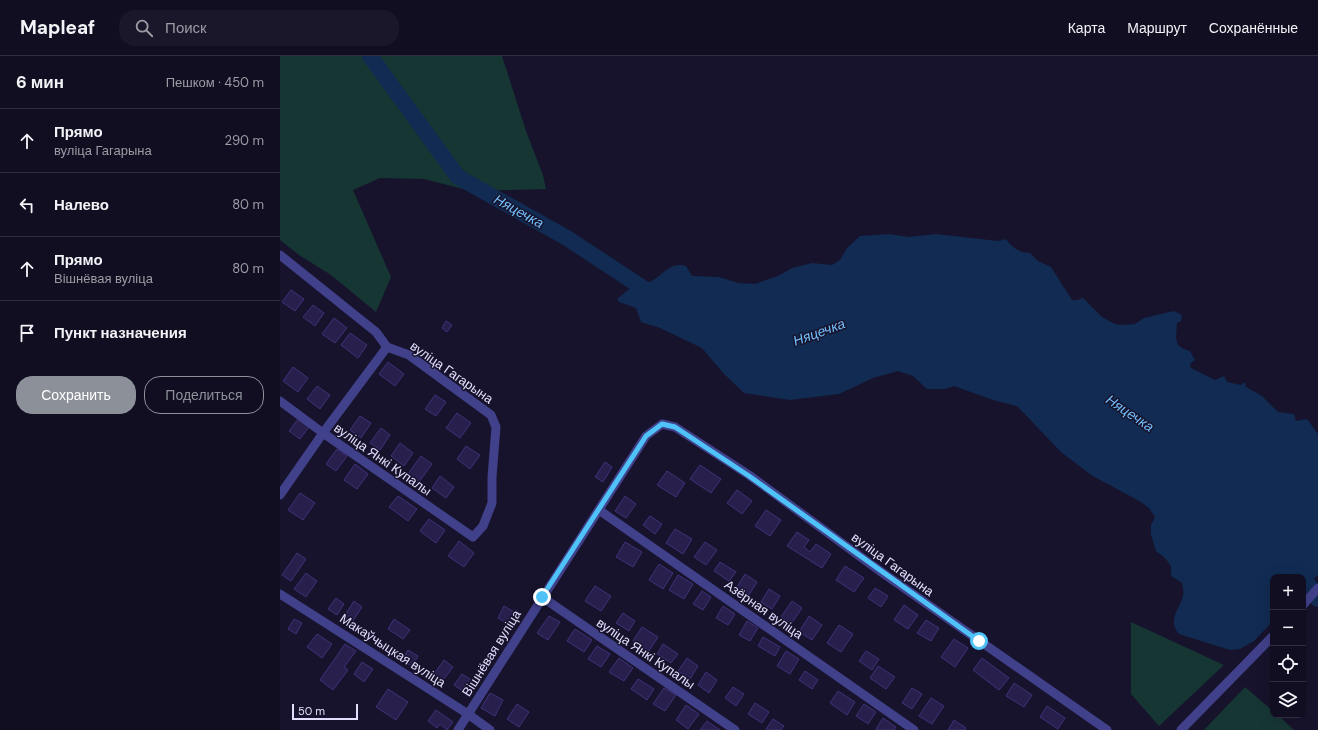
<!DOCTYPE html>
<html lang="ru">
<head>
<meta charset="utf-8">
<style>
	:root { --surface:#110e21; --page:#1a172a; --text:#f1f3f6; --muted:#9c9ca5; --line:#302e3f; --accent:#8c9099 }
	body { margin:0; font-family:"DM Sans",sans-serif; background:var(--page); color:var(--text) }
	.controls { position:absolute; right:12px; bottom:12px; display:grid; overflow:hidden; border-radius:8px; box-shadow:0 4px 16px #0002 }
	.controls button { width:36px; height:36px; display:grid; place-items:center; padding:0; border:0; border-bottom:1px solid var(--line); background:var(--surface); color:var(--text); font:20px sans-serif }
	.scale { position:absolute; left:12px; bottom:10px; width:66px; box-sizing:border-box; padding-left:4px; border:2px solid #e2dffe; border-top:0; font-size:11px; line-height:14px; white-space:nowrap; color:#e2dffe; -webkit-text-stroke:3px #17132c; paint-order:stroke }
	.stop { position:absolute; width:12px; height:12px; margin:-9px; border:3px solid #4fc3f7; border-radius:50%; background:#fff }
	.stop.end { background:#4fc3f7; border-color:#fff; box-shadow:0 1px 4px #0008 }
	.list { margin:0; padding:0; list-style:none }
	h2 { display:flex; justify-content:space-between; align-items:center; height:52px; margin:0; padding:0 16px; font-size:17px }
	h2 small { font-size:13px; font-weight:400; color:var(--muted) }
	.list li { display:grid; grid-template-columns:26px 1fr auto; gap:12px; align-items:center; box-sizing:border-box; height:64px; padding:0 16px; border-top:1px solid var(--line) }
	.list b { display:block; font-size:15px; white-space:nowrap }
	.list p { margin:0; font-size:13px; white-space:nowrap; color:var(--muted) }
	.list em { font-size:13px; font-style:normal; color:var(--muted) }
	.actions { display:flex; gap:8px; padding:12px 16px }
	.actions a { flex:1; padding:9px 0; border:1px solid var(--accent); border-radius:16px; text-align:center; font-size:14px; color:var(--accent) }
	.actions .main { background:var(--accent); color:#fff }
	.icon { flex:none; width:22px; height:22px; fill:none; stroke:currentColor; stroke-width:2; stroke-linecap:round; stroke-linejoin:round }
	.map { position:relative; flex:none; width:1038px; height:674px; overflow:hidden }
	header { display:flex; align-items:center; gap:24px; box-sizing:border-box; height:56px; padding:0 20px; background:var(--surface); border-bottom:1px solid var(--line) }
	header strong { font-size:19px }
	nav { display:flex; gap:22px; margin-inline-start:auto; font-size:14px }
	.search { width:280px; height:36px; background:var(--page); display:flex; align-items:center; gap:10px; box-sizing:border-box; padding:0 14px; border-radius:16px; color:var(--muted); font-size:15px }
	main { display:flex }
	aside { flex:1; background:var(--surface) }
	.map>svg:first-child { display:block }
	.green { fill:#163634 }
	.water { fill:#112b52 }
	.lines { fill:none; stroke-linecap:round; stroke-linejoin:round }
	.river { stroke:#112b52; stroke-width:16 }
	.building { fill:#281f4d; stroke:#3e3278 }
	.minor { stroke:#41408a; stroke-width:9 }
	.route { stroke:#4fc3f7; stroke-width:5 }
	.labels { text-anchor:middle; stroke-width:3; stroke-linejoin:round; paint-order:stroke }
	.street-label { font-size:13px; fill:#e2dffe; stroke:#17132c }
	.water-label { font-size:14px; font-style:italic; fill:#71befa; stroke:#17132c }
</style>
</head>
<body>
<header>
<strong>Mapleaf</strong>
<div class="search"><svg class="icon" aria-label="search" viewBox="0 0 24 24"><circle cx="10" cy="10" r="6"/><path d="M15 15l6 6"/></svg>Поиск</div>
<nav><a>Карта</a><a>Маршрут</a><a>Сохранённые</a></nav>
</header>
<main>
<aside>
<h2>6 мин<small>Пешком · 450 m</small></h2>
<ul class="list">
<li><svg class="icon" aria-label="ahead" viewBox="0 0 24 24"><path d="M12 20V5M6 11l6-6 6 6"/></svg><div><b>Прямо</b><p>вуліца Гагарына</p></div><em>290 m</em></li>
<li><svg class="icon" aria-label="left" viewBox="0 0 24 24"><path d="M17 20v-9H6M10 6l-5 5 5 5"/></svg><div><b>Налево</b></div><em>80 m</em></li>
<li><svg class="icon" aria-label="ahead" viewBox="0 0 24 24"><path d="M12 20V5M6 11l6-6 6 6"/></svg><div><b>Прямо</b><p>Вішнёвая вуліца</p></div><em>80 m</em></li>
<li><svg class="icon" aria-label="arrive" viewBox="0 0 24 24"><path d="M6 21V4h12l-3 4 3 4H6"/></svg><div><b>Пункт назначения</b></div></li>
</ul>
<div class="actions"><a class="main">Сохранить</a><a>Поделиться</a></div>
</aside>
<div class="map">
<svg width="1038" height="674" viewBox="0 0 1038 674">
	<rect width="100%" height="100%" fill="#17132c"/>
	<path class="green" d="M0,0H222L246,75L263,119L266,133L191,135L144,123L100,122L73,134L111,221L96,256L51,219L19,199L0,184Z
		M851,566L944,609L879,670L851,638Z
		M965,631L993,655V659H998L1014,674H924Z"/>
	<path class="water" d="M609,178L629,181L656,178L718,185L726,183C731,191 740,197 750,197L758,205L771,211L792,244H797L803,242L822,261L835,268L845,269L855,268L864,262L894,255L902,259L901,265L897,267L896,282L898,289L904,293L910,295L915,304L910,308L911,312L935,324L944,320L947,326L961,329L965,326L966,331L982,340L998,356L1014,358L1016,365L1027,363L1038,378V519L1023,534V521H993V565L974,585L960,593L950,594L899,578C887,563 899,555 903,540C904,536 903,531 902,527L891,520V510L885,502L876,495L871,479V469L875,461L869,452L861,446L811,419L781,396L737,350L713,344L674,330L665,333H647L633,320L618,315L593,322L559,338L510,344L464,337L444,318L422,292L380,272L361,266L356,252L339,246L337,243L354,229L356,221C358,223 361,226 364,226C378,229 386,204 406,210L412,220L439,221L458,227L475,228L498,220L512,212L532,207L552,209L560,204L567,192L580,180Z"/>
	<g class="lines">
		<path class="river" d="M90,0L178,121L287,182L372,238
			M1016,510L1038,543"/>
	</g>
	<path class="building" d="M11,234L24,243L15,255L2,246Z
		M33,249L44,257L35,270L23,261Z
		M54,262L67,272L55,287L42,278Z
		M166,265L172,269L167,276L162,272Z
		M70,277L87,289L78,302L61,289Z
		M108,306L124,318L115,330L99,318Z
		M13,311L28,322L18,336L3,325Z
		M37,330L50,339L40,353L27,343Z
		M155,339L166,346L156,360L145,353Z
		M177,357L191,367L180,382L166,372Z
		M80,360L91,367L81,382L70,374Z
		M18,363L29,371L20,383L9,375Z
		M101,372L110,379L100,394L90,387Z
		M120,387L133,397L124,410L111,400Z
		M186,390L200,399L190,413L177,403Z
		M57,393L67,400L56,415L46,408Z
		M141,400L152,408L139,426L128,418Z
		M325,406L332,411L323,426L315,421Z
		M75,408L88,418L77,433L64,424Z
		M420,409L441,423L431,437L410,423Z
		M387,415L405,427L396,441L377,429Z
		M160,420L174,431L166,442L152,432Z
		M457,434L472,445L462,458L447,447Z
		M20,437L35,447L23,464L8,454Z
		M118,440L137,453L128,465L109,451Z
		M345,440L356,448L346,462L335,455Z
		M486,454L501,464L490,480L475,470Z
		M370,460L382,468L375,478L363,469Z
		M149,463L165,474L156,487L140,475Z
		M395,473L412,483L403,498L386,487Z
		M517,476L529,484L524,491L530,496L536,488L551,498L542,512L507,490Z
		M179,485L194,497L184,511L168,500Z
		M345,486L362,496L353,511L336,501Z
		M425,486L437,494L426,509L414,501Z
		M17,497L26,503L11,525L2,519Z
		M440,506L456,516L449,525L434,515Z
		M379,508L393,517L383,533L369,524Z
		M565,510L584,522L574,536L556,524Z
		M26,517L37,525L26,541L14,533Z
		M465,518L477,526L469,539L457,531Z
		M398,519L413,528L404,543L389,534Z
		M315,530L331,540L321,555L305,545Z
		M595,532L608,540L601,551L588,542Z
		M489,533L500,540L492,553L481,546Z
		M422,535L431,541L423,554L413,548Z
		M56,542L64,548L57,559L48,553Z
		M74,545L82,551L70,569L62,564Z
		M512,545L522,552L511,568L501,561Z
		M624,549L638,559L628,573L614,564Z
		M224,550L236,557L230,569L218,562Z
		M443,550L455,558L448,569L436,562Z
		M343,557L355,565L349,575L336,567Z
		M269,560L280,566L268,584L257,577Z
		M529,560L542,569L532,584L519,576Z
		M14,563L22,567L16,578L8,573Z
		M114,563L130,574L123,583L108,573Z
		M646,564L659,572L651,585L637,577Z
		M467,565L478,572L470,585L459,579Z
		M559,569L573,578L561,596L547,587Z
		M362,571L378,581L369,595L353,585Z
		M295,573L312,584L304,596L287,585Z
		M37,578L52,588L42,602L27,591Z
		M483,581L500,591L495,600L478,590Z
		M674,583L688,592L675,611L661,601Z
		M65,588L76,595L64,611L68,614L53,634L40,624Z
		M383,588L398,598L391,607L377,598Z
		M317,590L330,598L321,611L308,603Z
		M128,594L138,600L132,610L122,605Z
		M506,595L519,603L510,618L497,610Z
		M586,595L599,603L592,614L579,605Z
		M339,602L353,612L344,625L329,616Z
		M407,602L418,610L410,623L398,615Z
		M702,602L729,622L719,634L693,614Z
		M164,604L173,611L160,628L151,622Z
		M82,606L93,613L84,626L74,618Z
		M598,610L615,621L606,633L590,622Z
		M525,615L538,624L532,633L519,624Z
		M426,616L437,624L429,637L418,629Z
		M182,618L196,627L188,639L174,629Z
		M358,623L374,633L367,644L351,633Z
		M734,627L752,639L744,651L726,640Z
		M453,631L464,638L456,650L445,642Z
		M384,632L396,639L385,655L373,648Z
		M632,632L642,638L632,653L622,647Z
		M108,633L128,646L116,664L96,651Z
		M558,635L575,646L567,659L550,647Z
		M210,637L223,644L215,660L201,652Z
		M651,642L664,650L652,668L639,660Z
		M475,647L489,656L482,667L468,658Z
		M237,648L249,656L239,671L227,663Z
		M584,648L596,656L588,668L576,660Z
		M406,649L419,658L408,673L396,664Z
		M767,650L785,662L778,673L760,661Z
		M156,654L173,666L167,674L160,668L157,672L148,665Z
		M603,662L616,671L614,674H598L596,673Z
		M493,663L504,670L501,674H488L486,673Z
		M674,664L686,672L685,674H668Z
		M427,665L440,674H420Z"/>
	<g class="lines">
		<path class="minor" d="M0,199L96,276L107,291L129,299L211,359L216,371L212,421V447L203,470L193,481L43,377L0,345
			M0,439L43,377L107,291
			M319,454L634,674
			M0,538L188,658L210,674
			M262,541L455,674
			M1023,549L1038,532
			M178,674L366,380L382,368L395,371L469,419L600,515L827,674
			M901,674L993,580"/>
	</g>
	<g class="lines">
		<path class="route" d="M262,541L366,380L382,368L395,371L469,420L699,585"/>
	</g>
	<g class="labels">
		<g class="street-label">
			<text transform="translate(172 316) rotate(35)" y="5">вуліца Гагарына</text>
			<text transform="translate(103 403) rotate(35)" y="5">вуліца Янкі Купалы</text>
			<text transform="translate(613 508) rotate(36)" y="5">вуліца Гагарына</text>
			<text transform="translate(484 553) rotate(35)" y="5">Азёрная вуліца</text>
			<text transform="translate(113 594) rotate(33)" y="5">Макаўчыцкая вуліца</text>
			<text transform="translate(211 597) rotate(-58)" y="5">Вішнёвая вуліца</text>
			<text transform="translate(366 597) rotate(34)" y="5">вуліца Янкі Купалы</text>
		</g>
		<g class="water-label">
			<text transform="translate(239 155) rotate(29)" y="5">Няцечка</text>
			<text transform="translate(539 276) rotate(-20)" y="5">Няцечка</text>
			<text transform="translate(850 357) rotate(34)" y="5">Няцечка</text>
		</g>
	</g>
</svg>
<div class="controls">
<button>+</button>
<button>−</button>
<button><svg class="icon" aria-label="locate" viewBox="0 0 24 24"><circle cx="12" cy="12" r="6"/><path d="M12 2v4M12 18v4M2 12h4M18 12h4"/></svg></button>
<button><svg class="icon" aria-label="layers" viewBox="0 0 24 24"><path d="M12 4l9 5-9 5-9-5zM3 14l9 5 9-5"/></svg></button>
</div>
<div class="scale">50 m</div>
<div class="stop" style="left:699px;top:585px"></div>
<div class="stop end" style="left:262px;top:541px"></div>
</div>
</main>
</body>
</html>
